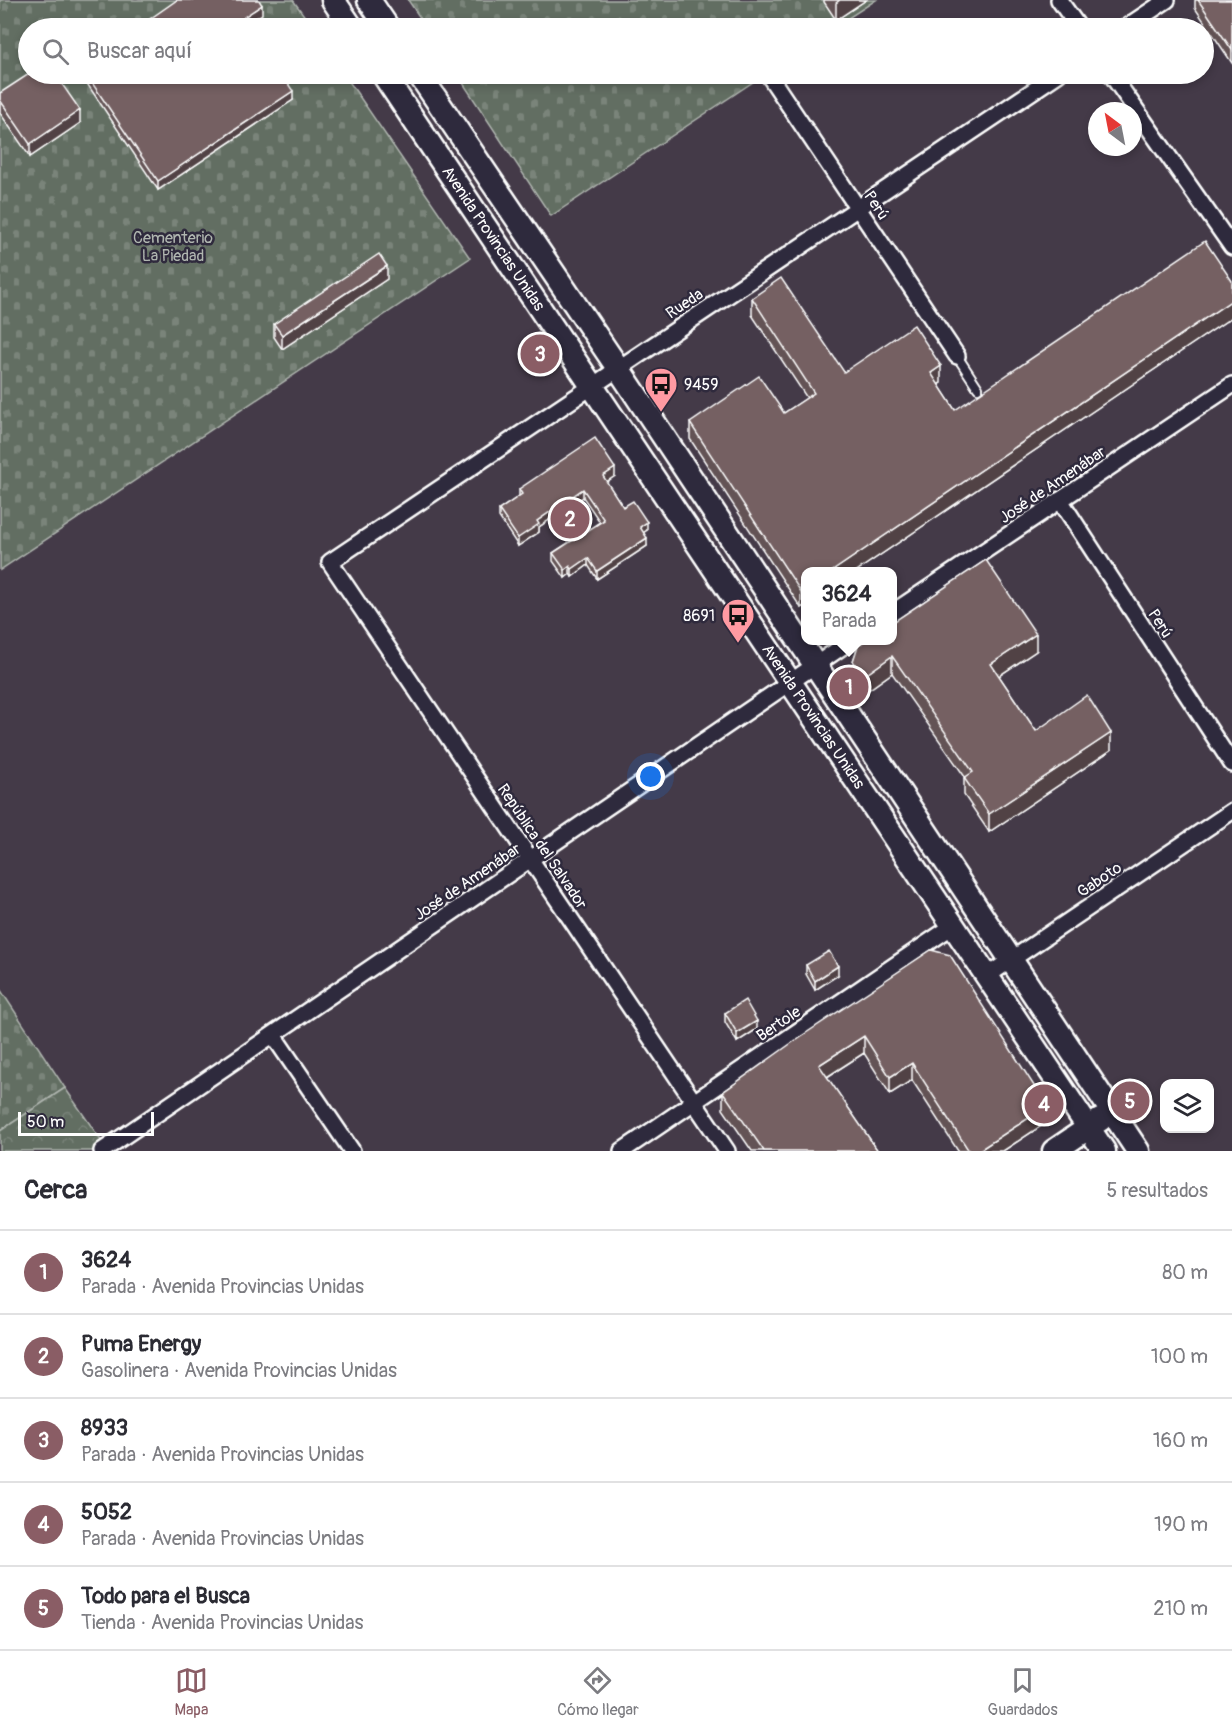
<!DOCTYPE html>
<html lang="es">
<head>
<meta charset="utf-8">
<style>
	:root { --surface:#fff; --page:#f7f7f7; --text:#2b2b33; --muted:#7c7c81; --line:#e1e1e2; --accent:#8a5d65 }
	body { margin:0; font-family:Pangolin,sans-serif; background:var(--page); color:var(--text) }
	.controls { position:absolute; right:18px; bottom:18px; display:grid; overflow:hidden; border-radius:12px; box-shadow:0 3px 9px #0003 }
	.controls button { width:54px; height:54px; display:grid; place-items:center; padding:0; border:0; border-bottom:2px solid var(--line); background:var(--surface); color:var(--text); font:30px sans-serif }
	.compass { position:absolute; left:1088px; top:102px; width:54px; height:54px; border-radius:50%; background:var(--surface); box-shadow:0 3px 9px #0003; rotate:328deg }
	.scale { position:absolute; left:18px; bottom:15px; width:136px; box-sizing:border-box; padding-left:6px; border:3px solid #fff; border-top:0; font-size:16px; line-height:21px; white-space:nowrap; color:#fff; -webkit-text-stroke:4px #2f2a3d; paint-order:stroke }
	.you { position:absolute; left:651px; top:777px; width:21px; height:21px; margin:-15px; border:4px solid #fff; border-radius:50%; background:#1a73e8; box-shadow:0 0 0 9px #1a73e833 }
	.badge { display:grid; place-items:center; width:39px; height:39px; border-radius:50%; background:var(--accent); color:#fff; font-size:20px; font-weight:700 }
	.pin { position:absolute; translate:-50% -50%; border:3px solid #fff; box-shadow:0 2px 6px #0006 }
	.popup { position:absolute; left:801px; top:567px; width:96px; height:78px; box-sizing:border-box; display:grid; place-content:center; border-radius:12px; background:var(--surface); filter:drop-shadow(0 2px 4px #0005); font-size:20px; white-space:nowrap; color:var(--muted) }
	.popup b { font-size:22px; color:var(--text) }
	.popup::after { content:''; position:absolute; left:50%; top:100%; margin-left:-12px; border:12px solid transparent; border-top-color:var(--surface) }
	.list { margin:0; padding:0; list-style:none }
	h2 { display:flex; justify-content:space-between; align-items:center; height:78px; margin:0; padding:0 24px; font-size:26px }
	h2 small { font-size:20px; font-weight:400; color:var(--muted) }
	.list li { display:grid; grid-template-columns:39px 1fr auto; gap:18px; align-items:center; box-sizing:border-box; height:84px; padding:0 24px; border-top:2px solid var(--line) }
	.list b { display:block; font-size:22px; white-space:nowrap }
	.list p { margin:0; font-size:20px; white-space:nowrap; color:var(--muted) }
	.list em { font-size:20px; font-style:normal; color:var(--muted) }
	.icon { flex:none; width:33px; height:33px; fill:none; stroke:currentColor; stroke-width:2; stroke-linecap:round; stroke-linejoin:round }
	.map { position:relative; flex:none; width:1232px; height:1151px; overflow:hidden }
	.search { position:absolute; background:var(--surface); box-shadow:0 3px 9px #0003; left:18px; right:18px; top:18px; height:66px; display:flex; align-items:center; gap:15px; box-sizing:border-box; padding:0 21px; border-radius:33px; color:var(--muted); font-size:22px }
	.sheet { height:498px; background:var(--surface) }
	nav { display:flex; justify-content:space-around; align-items:center; box-sizing:border-box; height:84px; border-top:2px solid var(--line); background:var(--surface); font-size:16px; color:var(--muted) }
	nav a { display:grid; justify-items:center; gap:3px }
	nav .on { color:var(--accent) }
	.map>svg:first-child { display:block }
	.cemetery { fill:url(#cemetery-stones); stroke:#b0b6b0; stroke-width:1.5 }
	.park { fill:url(#park-crowns); stroke:#b0b6b0; stroke-width:1.5 }
	.lines { fill:none; stroke-linecap:round; stroke-linejoin:round }
	.service-casing { stroke:#fff; stroke-width:12 }
	.minor-casing { stroke:#fff; stroke-width:20 }
	.secondary-casing { stroke:#fff; stroke-width:27 }
	.service { stroke:#2f2a3d; stroke-width:8 }
	.minor { stroke:#2f2a3d; stroke-width:15 }
	.secondary { stroke:#2f2a3d; stroke-width:22 }
	.wall { fill:#645354; stroke:#fff; stroke-width:1.5 }
	.shaded-wall { fill:#514345; stroke:#fff; stroke-width:1.5 }
	.building { fill:#746062; stroke:#fff; stroke-width:1.5 }
	.labels { text-anchor:middle; stroke-width:5; stroke-linejoin:round; paint-order:stroke }
	.street-label { font-size:16px; fill:#fff; stroke:#2f2a3d }
	.park-label { font-size:16px; fill:#b0b6b0; stroke:#2f2a3d }
	.poi-label { font-size:16px; fill:#fff; stroke:#2f2a3d; text-anchor:start }
</style>
</head>
<body>
<div class="map">
<svg width="1232" height="1151" viewBox="0 0 1232 1151">
	<defs>
		<pattern id="cemetery-stones" width="16" height="16" patternUnits="userSpaceOnUse" patternTransform="scale(1.5)"><rect width="16" height="16" fill="#626e62"/><path d="M2 7V4a2 2 0 0 1 4 0v3zM10 15v-3a2 2 0 0 1 4 0v3z" fill="#7a847a"/></pattern>
		<pattern id="park-crowns" width="20" height="18" patternUnits="userSpaceOnUse" patternTransform="scale(1.5)"><rect width="20" height="18" fill="#626e62"/><path d="M2 6a3 3 0 1 1 6 0M12 15a3 3 0 1 1 6 0" fill="none" stroke="#7a847a"/></pattern>
	</defs>
	<rect width="100%" height="100%" fill="#443a48"/>
	<filter id="ink" filterUnits="userSpaceOnUse"><feTurbulence type="fractalNoise" baseFrequency=".0167" numOctaves="2"/><feDisplacementMap in="SourceGraphic" scale="12" xChannelSelector="R" yChannelSelector="G"/><feConvolveMatrix kernelMatrix="1 2 1 2 8 2 1 2 1" color-interpolation-filters="sRGB"/></filter>
	<g filter="url(#ink)">
		<path class="cemetery" d="M0,0H293L313,28H28V74H344L470,258L0,570Z
			M408,0H876L833,28H427Z
			M457,74H765L551,216Z
			M0,989L65,1088L0,1131Z"/>
		<path class="park" d="M65,1088L105,1146L97,1151H0V1131Z"/>
		<g class="lines">
			<g class="service-casing">
				<path id="service" d="M957,356L978,388"/>
			</g>
			<g class="minor-casing">
				<path id="minor" d="M1059,0L1079,28
					M1125,28L1167,0
					M768,74L957,356
					M1111,74L1232,247
					M1060,500L1232,764
					M892,613L1232,385
					M987,976L1232,811
					M273,1035L352,1151
					M102,1151L852,640
					M622,1151L954,925
					M727,1151L330,562L1058,74"/>
			</g>
			<g class="secondary-casing">
				<path id="secondary" d="M333,0L352,28
					M369,0L388,28
					M383,74L1104,1151
					M419,74L618,368L1138,1151
					M1054,1151L1100,1120"/>
			</g>
			<use href="#service" class="service"/>
			<use href="#minor" class="minor"/>
			<use href="#secondary" class="secondary"/>
		</g>
		<path class="wall" d="M824,0H866L836,20L824,2Z
			M1195,0H1232V63L1195,8Z
			M82,74H281L293,100L158,190L82,76Z
			M0,93L80,123L30,157L0,113Z
			M387,279L282,349L274,337V324Z
			M752,298L844,372L941,383L938,384L955,410L1232,317L855,572H806V605L801,608L690,439V423L784,413L807,398L752,315Z
			M615,476L606,482L623,507L647,530L643,532L647,546L597,579L588,565L572,577L570,574L565,578L553,561V553L600,522L583,497L539,527V532L518,546L499,517V510L519,496V489Z
			M858,646L1036,651L999,676L1036,731L1111,750L989,832L964,795V778L965,777L892,673L864,693L853,679V661Z
			M931,950L1047,1122L1003,1151H958L912,1080L890,1094L864,1053L827,1077L878,1151H752L723,1109V1092Z
			M806,965L838,975L815,990L806,974Z
			M725,1013L757,1029L737,1042L725,1022Z"/>
		<path class="shaded-wall" d="M840,0H866L836,20V3Z
			M262,5V14L244,26V17Z
			M293,91V100L158,190V181Z
			M80,110V123L30,157V144Z
			M387,266V279L282,349V335Z
			M1232,300V317L855,572H831Z
			M941,366V383L931,389V373Z
			M615,468V476L603,484V476Z
			M583,489V497L539,527V532L518,546V538L537,521Z
			M647,522V530L640,535V527Z
			M647,538V546L597,579V571Z
			M588,558V565L572,577V569Z
			M570,566V574L565,578V570Z
			M806,589V605L801,608V592Z
			M1036,634V651L991,681V664Z
			M892,656V673L864,693V676Z
			M1111,733V750L989,832V814Z
			M838,966V975L815,990V981Z
			M757,1021V1029L737,1042V1033Z
			M864,1036V1053L819,1082V1065Z
			M912,1063V1080L890,1094V1077Z
			M1047,1106V1122L1003,1151H978Z"/>
		<path class="building" d="M177,0H259L262,5L244,17L251,28H137Z
			M1198,0H1232V50Z
			M29,74H55L80,110L30,144L0,100V93Z
			M86,74H281L293,91L158,181Z
			M1205,241L1232,281V300L831,572H806V589L801,592L690,423L759,376L784,413L814,393L752,298L781,278L844,372L914,325L941,366L931,373L955,410Z
			M379,254L387,266L282,335L274,324Z
			M595,438L615,468L603,476L623,507L633,501L647,522L640,527L647,538L597,571L588,558L572,569L570,566L565,570L553,553L604,520L583,489L537,521L539,524L518,538L499,510L522,494L519,489Z
			M986,560L1036,634L991,664L1036,731L1087,695L1111,733L989,814L964,778L973,772L892,656L864,676L853,661L858,646L866,640H892V623Z
			M931,950L950,955L1047,1106L978,1151H969L912,1063L890,1077L864,1036L819,1065L878,1151H764L723,1092L800,1037Z
			M829,951L838,966L815,981L806,965Z
			M745,1000L757,1021L737,1033L725,1013Z"/>
	</g>
	<defs>
		<g id="bus-pin" transform="scale(1.725)"><path d="M0 17L-7.5 6A9.5 9.5 0 1 1 7.5 6Z" fill="#ff9aa2" stroke="#2f2a3d"/><path d="M-5-6H5V4H4V6H2V4H-2V6H-4V4H-5ZM-3.5-4V0h7V-4ZM-3.5 1.2v1.5H-2V1.2ZM2 1.2v1.5H3.5V1.2Z" fill="#111"/></g>
	</defs>
	<g fill-rule="evenodd">
		<use href="#bus-pin" x="661" y="384"/>
		<use href="#bus-pin" x="738" y="615"/>
	</g>
	<g class="labels">
		<g class="street-label">
			<text transform="translate(877 205) rotate(56)" y="6">Perú</text>
			<text transform="translate(494 238) rotate(56)" y="6">Avenida Provincias Unidas</text>
			<text transform="translate(684 303) rotate(-34)" y="6">Rueda</text>
			<text transform="translate(1052 484) rotate(-34)" y="6">José de Amenábar</text>
			<text transform="translate(1161 623) rotate(57)" y="6">Perú</text>
			<text transform="translate(814 716) rotate(56)" y="6">Avenida Provincias Unidas</text>
			<text transform="translate(543 846) rotate(56)" y="6">República del Salvador</text>
			<text transform="translate(1099 879) rotate(-34)" y="6">Gaboto</text>
			<text transform="translate(467 881) rotate(-34)" y="6">José de Amenábar</text>
			<text transform="translate(778 1023) rotate(-34)" y="6">Bertole</text>
		</g>
		<g class="park-label">
			<text x="173" y="243">Cementerio<tspan x="173" dy="18">La Piedad</tspan></text>
		</g>
		<g class="poi-label">
			<text x="684" y="390">9459</text>
			<text x="715" y="621" text-anchor="end">8691</text>
		</g>
	</g>
</svg>
<div class="controls">
<button><svg class="icon" aria-label="layers" viewBox="0 0 24 24"><path d="M12 4l9 5-9 5-9-5zM3 14l9 5 9-5"/></svg></button>
</div>
<svg class="compass" viewBox="-18 -18 36 36"><path d="M0-13l5 13h-10z" fill="#e53935"/><path d="M0 13l5-13h-10z" fill="#7c7c81"/></svg>
<div class="scale">50 m</div>
<div class="you"></div>
<div class="pin badge" style="left:849px;top:687px">1</div>
<div class="popup"><b>3624</b>Parada</div>
<div class="pin badge" style="left:570px;top:519px">2</div>
<div class="pin badge" style="left:540px;top:354px">3</div>
<div class="pin badge" style="left:1044px;top:1104px">4</div>
<div class="pin badge" style="left:1130px;top:1101px">5</div>
<div class="search"><svg class="icon" aria-label="search" viewBox="0 0 24 24"><circle cx="10" cy="10" r="6"/><path d="M15 15l6 6"/></svg>Buscar aquí</div>
</div>
<section class="sheet">
<h2>Cerca<small>5 resultados</small></h2>
<ul class="list">
<li><span class="badge">1</span><div><b>3624</b><p>Parada · Avenida Provincias Unidas</p></div><em>80 m</em></li>
<li><span class="badge">2</span><div><b>Puma Energy</b><p>Gasolinera · Avenida Provincias Unidas</p></div><em>100 m</em></li>
<li><span class="badge">3</span><div><b>8933</b><p>Parada · Avenida Provincias Unidas</p></div><em>160 m</em></li>
<li><span class="badge">4</span><div><b>5052</b><p>Parada · Avenida Provincias Unidas</p></div><em>190 m</em></li>
<li><span class="badge">5</span><div><b>Todo para el Busca</b><p>Tienda · Avenida Provincias Unidas</p></div><em>210 m</em></li>
</ul>
</section>
<nav>
<a class="on"><svg class="icon" aria-label="map" viewBox="0 0 24 24"><path d="M3 6l6-2 6 2 6-2v14l-6 2-6-2-6 2zM9 4v14M15 6v14"/></svg>Mapa</a>
<a><svg class="icon" aria-label="directions" viewBox="0 0 24 24"><path d="M12 3l9 9-9 9-9-9zM9 14v-3h6M13 9l2 2-2 2"/></svg>Cómo llegar</a>
<a><svg class="icon" aria-label="saved" viewBox="0 0 24 24"><path d="M7 4h10v16l-5-4-5 4z"/></svg>Guardados</a>
</nav>
</body>
</html>
